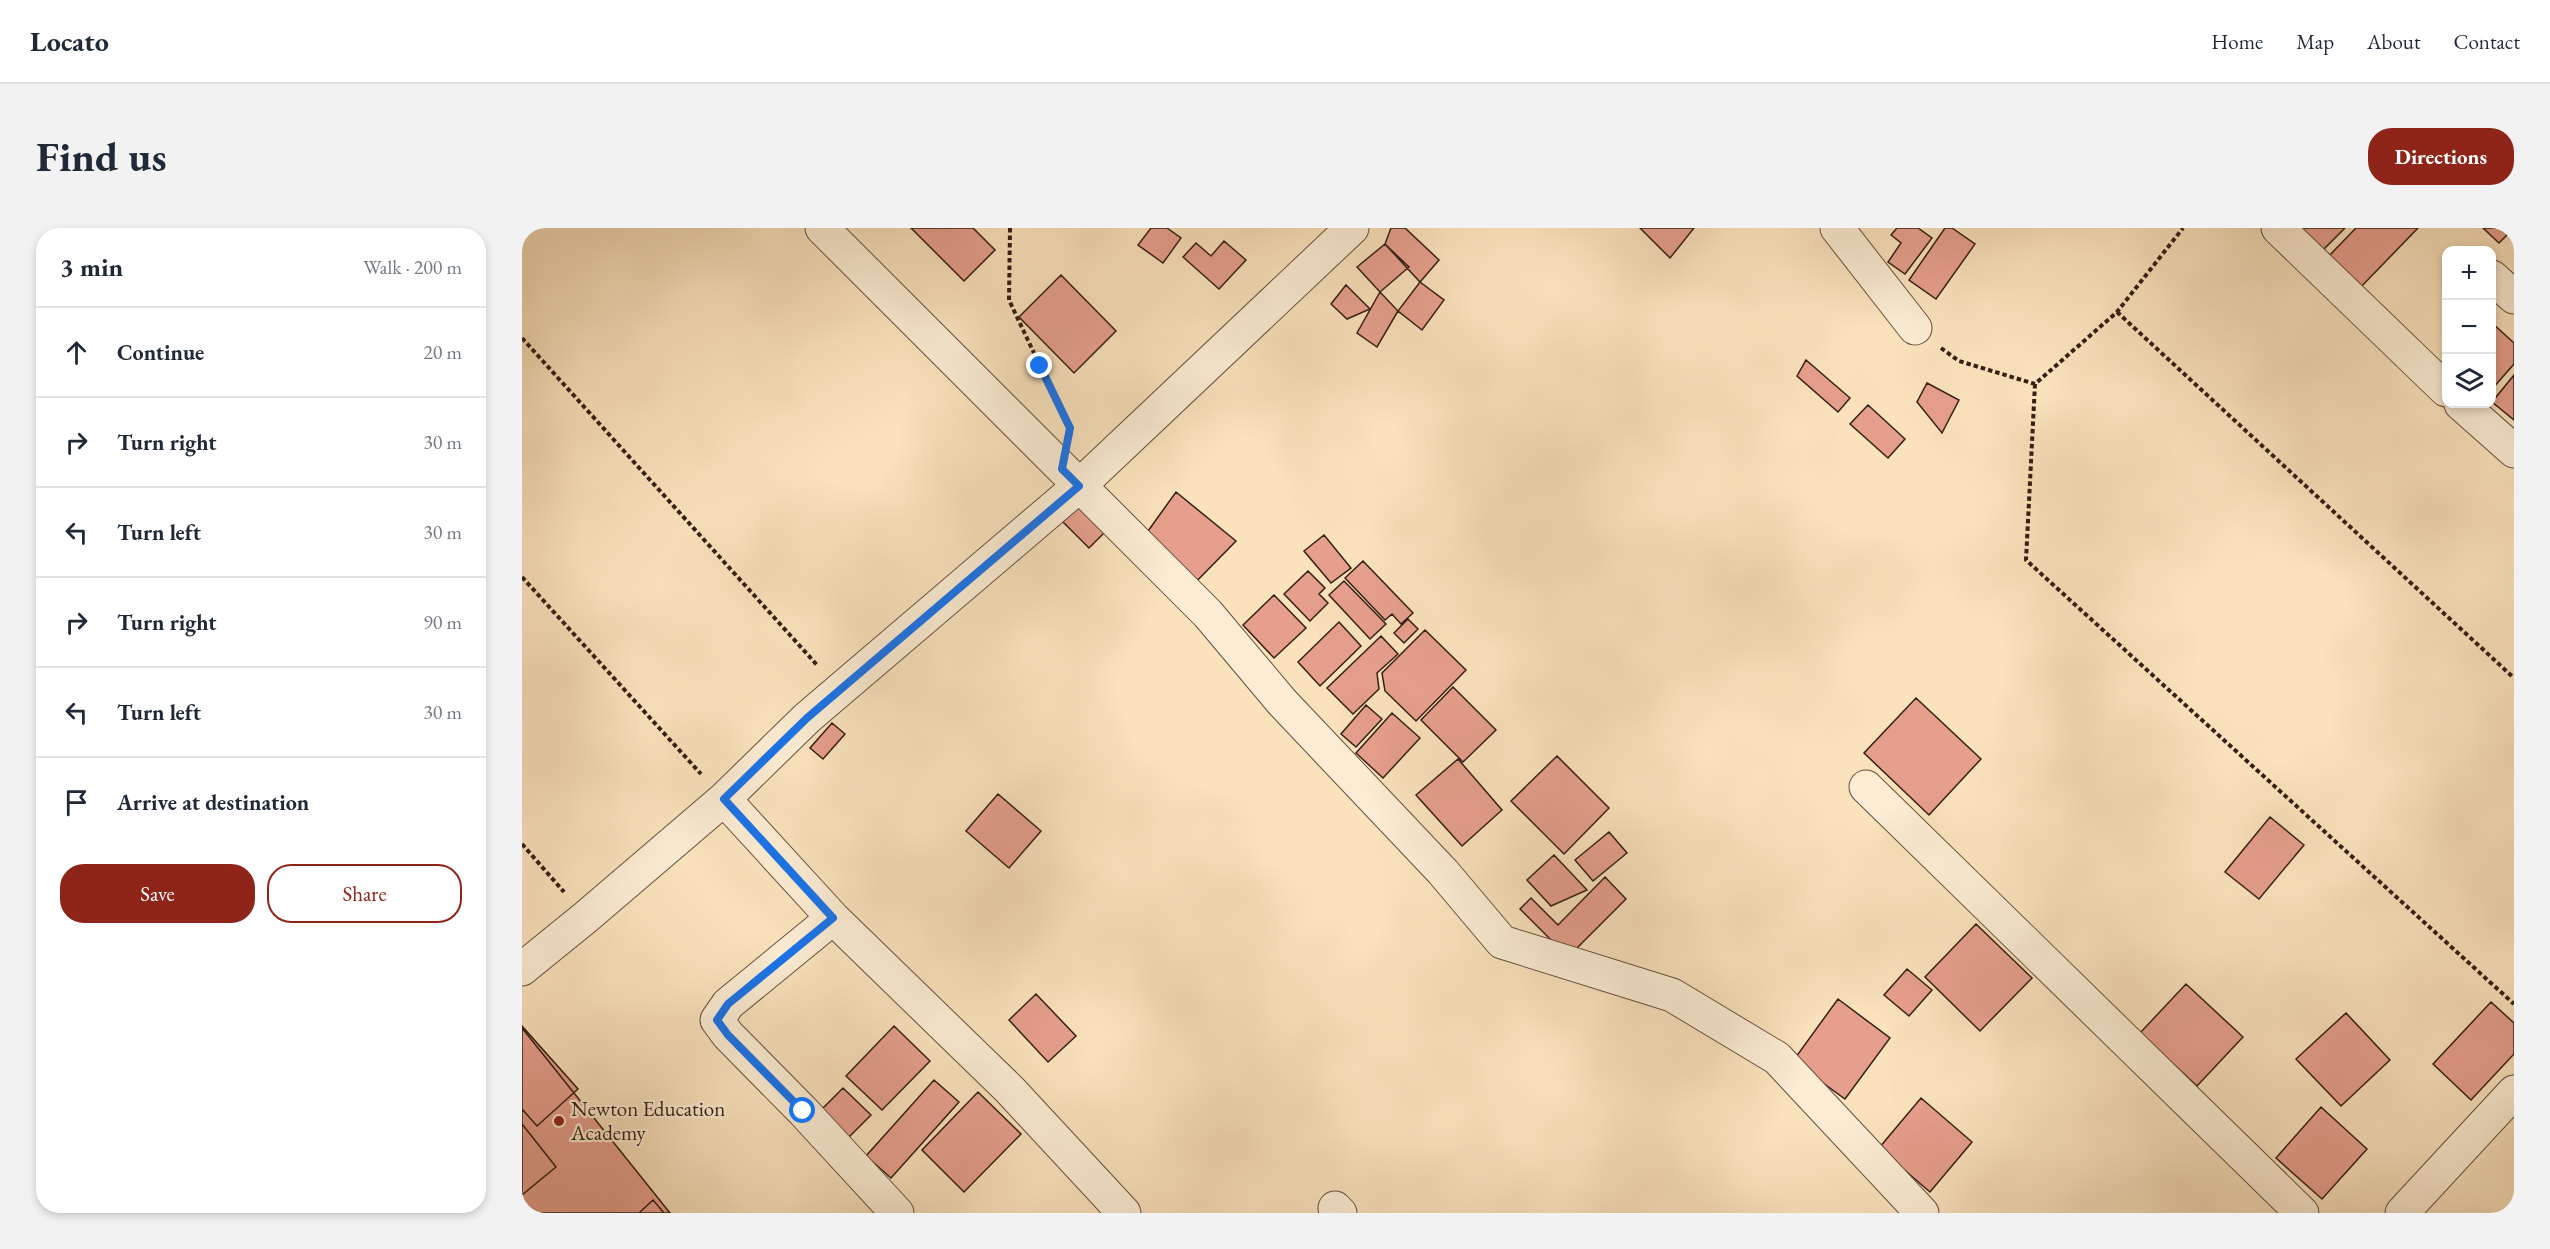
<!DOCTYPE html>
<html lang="en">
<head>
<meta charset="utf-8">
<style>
	:root { --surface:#fff; --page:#f2f2f3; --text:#1f2937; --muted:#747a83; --line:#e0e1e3; --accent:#8f2418 }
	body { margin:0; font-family:"EB Garamond",serif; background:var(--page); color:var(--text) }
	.controls { position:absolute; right:18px; top:18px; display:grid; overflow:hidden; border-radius:12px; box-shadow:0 3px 9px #0003 }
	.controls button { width:54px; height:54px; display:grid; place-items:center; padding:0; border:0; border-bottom:2px solid var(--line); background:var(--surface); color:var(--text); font:30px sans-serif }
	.stop { position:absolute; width:18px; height:18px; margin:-14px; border:4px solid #1a73e8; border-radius:50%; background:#fff }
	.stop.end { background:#1a73e8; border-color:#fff; box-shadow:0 2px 6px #0008 }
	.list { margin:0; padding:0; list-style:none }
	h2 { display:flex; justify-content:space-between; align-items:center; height:78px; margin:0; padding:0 24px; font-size:26px }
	h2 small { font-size:20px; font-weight:400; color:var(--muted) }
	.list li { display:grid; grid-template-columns:39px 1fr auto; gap:18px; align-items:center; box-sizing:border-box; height:90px; padding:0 24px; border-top:2px solid var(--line) }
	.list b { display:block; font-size:22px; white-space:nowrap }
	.list em { font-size:20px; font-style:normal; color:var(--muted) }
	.actions { display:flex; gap:12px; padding:18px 24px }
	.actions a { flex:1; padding:14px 0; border:2px solid var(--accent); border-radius:24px; text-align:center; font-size:21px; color:var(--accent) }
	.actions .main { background:var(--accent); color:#fff }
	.icon { flex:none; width:33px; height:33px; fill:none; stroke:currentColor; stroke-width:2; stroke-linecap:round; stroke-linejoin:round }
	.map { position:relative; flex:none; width:1992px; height:985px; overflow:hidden; border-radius:24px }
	header { display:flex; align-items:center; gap:36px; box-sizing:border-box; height:84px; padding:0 30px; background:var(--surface); border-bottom:2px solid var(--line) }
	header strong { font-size:28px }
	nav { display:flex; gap:33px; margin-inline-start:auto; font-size:21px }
	.intro { display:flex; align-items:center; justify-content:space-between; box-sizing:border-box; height:144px; padding:0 36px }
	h1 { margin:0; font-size:42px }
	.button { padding:15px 27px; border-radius:24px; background:var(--accent); color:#fff; font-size:21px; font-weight:700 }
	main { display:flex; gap:36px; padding:0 36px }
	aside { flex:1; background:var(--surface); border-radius:24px; box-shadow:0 3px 9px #0003 }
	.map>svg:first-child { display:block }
	.building { fill:#e69f8d; stroke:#351e14; stroke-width:1.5 }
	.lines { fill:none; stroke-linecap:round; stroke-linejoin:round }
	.minor-casing { stroke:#664f3e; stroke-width:35 }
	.path { stroke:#351e14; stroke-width:4; stroke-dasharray:4.5 3; stroke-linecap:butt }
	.minor { stroke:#fbecd3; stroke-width:33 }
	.route { stroke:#1a73e8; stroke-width:8 }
	.poi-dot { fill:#8f2418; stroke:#fbecd3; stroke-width:2 }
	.labels { text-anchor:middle; stroke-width:4.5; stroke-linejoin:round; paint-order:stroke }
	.poi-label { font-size:21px; fill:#351e14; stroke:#fbecd3; text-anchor:start }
</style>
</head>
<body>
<header>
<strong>Locato</strong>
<nav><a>Home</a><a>Map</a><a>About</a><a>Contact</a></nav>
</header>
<div class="intro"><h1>Find us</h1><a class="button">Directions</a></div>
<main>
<aside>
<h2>3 min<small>Walk · 200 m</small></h2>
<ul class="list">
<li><svg class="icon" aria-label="ahead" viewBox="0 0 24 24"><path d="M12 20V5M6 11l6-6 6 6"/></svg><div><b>Continue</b></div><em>20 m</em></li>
<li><svg class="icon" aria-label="right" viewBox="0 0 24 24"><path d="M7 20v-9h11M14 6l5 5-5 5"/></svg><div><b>Turn right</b></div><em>30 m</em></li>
<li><svg class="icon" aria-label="left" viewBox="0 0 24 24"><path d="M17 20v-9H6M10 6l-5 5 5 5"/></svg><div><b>Turn left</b></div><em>30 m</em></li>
<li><svg class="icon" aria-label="right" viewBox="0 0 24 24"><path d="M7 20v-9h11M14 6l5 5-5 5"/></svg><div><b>Turn right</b></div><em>90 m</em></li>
<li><svg class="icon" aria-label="left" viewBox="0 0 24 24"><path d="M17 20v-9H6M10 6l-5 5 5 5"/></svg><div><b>Turn left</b></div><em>30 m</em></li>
<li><svg class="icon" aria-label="arrive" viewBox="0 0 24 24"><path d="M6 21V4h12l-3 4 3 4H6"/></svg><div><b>Arrive at destination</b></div></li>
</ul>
<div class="actions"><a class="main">Save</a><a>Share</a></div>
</aside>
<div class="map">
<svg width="1992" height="985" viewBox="0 0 1992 985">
	<rect width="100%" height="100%" fill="#f9e2bc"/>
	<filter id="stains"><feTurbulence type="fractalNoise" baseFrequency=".00333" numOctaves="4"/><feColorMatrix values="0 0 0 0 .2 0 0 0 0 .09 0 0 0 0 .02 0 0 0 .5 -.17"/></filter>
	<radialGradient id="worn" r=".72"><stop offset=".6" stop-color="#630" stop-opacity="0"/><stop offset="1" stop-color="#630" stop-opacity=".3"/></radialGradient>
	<path class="building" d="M389,0H451L473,22L442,53Z
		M629,0H645L659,10L641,35L616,17Z
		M869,0H883L917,32L898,54L863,16Z
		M1118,0H1172L1148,30Z
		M1375,0H1396L1410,10L1383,46L1366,34L1379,15L1369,7Z
		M1423,0H1430L1453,16L1414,71L1387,52Z
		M1766,0H1823L1795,28Z
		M1834,0H1896L1835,63L1803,32Z
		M1961,0H1992L1977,15Z
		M702,13L724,32L697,61L661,29L674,15L689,28Z
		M863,16L887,39L858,64L835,39Z
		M539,47L594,103L552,145L497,89Z
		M898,54L922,72L900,102L876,83Z
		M824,57L848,81L825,91L809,76Z
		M858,64L876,83L855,119L835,105Z
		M1970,95L1992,115V136L1970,161Z
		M1284,132L1328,170L1316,184L1275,148Z
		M1992,147V192L1970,174Z
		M1405,155L1437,172L1420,205L1395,174Z
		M1346,177L1383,211L1366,230L1328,196Z
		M654,264L714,313L664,364L616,317Z
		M552,275L582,305L567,320L538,291Z
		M802,307L829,340L809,355L782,323Z
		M841,333L891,385L879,396L870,386L863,392L823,350Z
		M786,343L803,360L797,366L806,375L788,393L762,366Z
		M822,353L864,396L848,411L807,367Z
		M752,367L784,400L752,430L721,397Z
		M886,391L896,401L882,415L872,405Z
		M817,394L839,418L798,458L776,434Z
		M903,402L944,442L894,493L863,463L860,445Z
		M859,408L876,426L855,445L857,461L831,486L805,460Z
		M931,459L974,502L941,534L899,492Z
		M1394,470L1459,531L1407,587L1342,525Z
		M844,477L860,491L834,519L819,506Z
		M870,485L898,510L861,550L834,525Z
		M310,495L323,506L301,531L288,520Z
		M1035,528L1087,580L1042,626L989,573Z
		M936,531L980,582L940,618L894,567Z
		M476,566L519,603L487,640L444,603Z
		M1748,589L1782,617L1737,671L1703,644Z
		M1087,604L1105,625L1071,653L1053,632Z
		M1032,627L1065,662L1029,678L1005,652Z
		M1083,649L1104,671L1046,729L998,681L1009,670L1036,697Z
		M1454,696L1510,750L1458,803L1403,749Z
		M1385,741L1410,762L1387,788L1362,767Z
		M1664,756L1721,809L1675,858L1618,805Z
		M514,766L554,808L526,834L487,792Z
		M1316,771L1368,810L1323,871L1271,833Z
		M1969,774L1992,795V826L1949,872L1911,836Z
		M1824,785L1868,832L1819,878L1774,831Z
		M0,798L56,861L15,898L0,881Z
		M372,798L408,833L360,882L324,848Z
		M0,800L148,985H0Z
		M412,852L437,874L369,950L344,928Z
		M321,860L349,887L325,911L297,884Z
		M456,864L499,906L442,964L400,922Z
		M1399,870L1450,914L1408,964L1357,920Z
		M1799,879L1845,921L1800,971L1754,930Z
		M0,896L34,939L0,967Z
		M131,972L142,985H117Z"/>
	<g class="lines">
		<g class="minor-casing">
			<path id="minor" d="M300,0L686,386L760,474L921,644L980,714L1150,767L1255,830L1400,985
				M1315,0L1393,100
				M1756,0L1924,162
				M1970,49L1992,69
				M1939,176L1992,223
				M1344,559L1780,985
				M202,571L311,690L206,776L195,792L206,807L281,883L375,985
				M311,690L488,862L602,985
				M0,741L64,689L202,571L285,490L557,258L830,0
				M813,980L818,985
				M1880,985L1992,864"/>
		</g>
		<path class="path" d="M488,0L487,72L544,193
			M1595,84L1992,450
			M0,110L295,437
			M1419,120L1437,133L1513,156L1595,84L1661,0
			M1513,156L1504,332L1992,776
			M0,349L179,546
			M0,616L42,664"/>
		<use href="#minor" class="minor"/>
	</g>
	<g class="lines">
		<path class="route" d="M281,883L206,807L195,792L206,776L311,690L202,571L285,490L557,258L540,241L548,200L518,138"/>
	</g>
	<circle class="poi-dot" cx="37" cy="893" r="6"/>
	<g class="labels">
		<g class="poi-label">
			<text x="49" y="888">Newton Education<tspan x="49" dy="24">Academy</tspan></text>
		</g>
	</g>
	<rect width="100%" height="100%" filter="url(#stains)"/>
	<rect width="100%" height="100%" fill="url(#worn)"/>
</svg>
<div class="controls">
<button>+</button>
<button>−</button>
<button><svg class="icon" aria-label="layers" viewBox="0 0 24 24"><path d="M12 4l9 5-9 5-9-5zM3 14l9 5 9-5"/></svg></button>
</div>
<div class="stop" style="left:281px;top:883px"></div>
<div class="stop end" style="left:518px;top:138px"></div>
</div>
</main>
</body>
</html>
